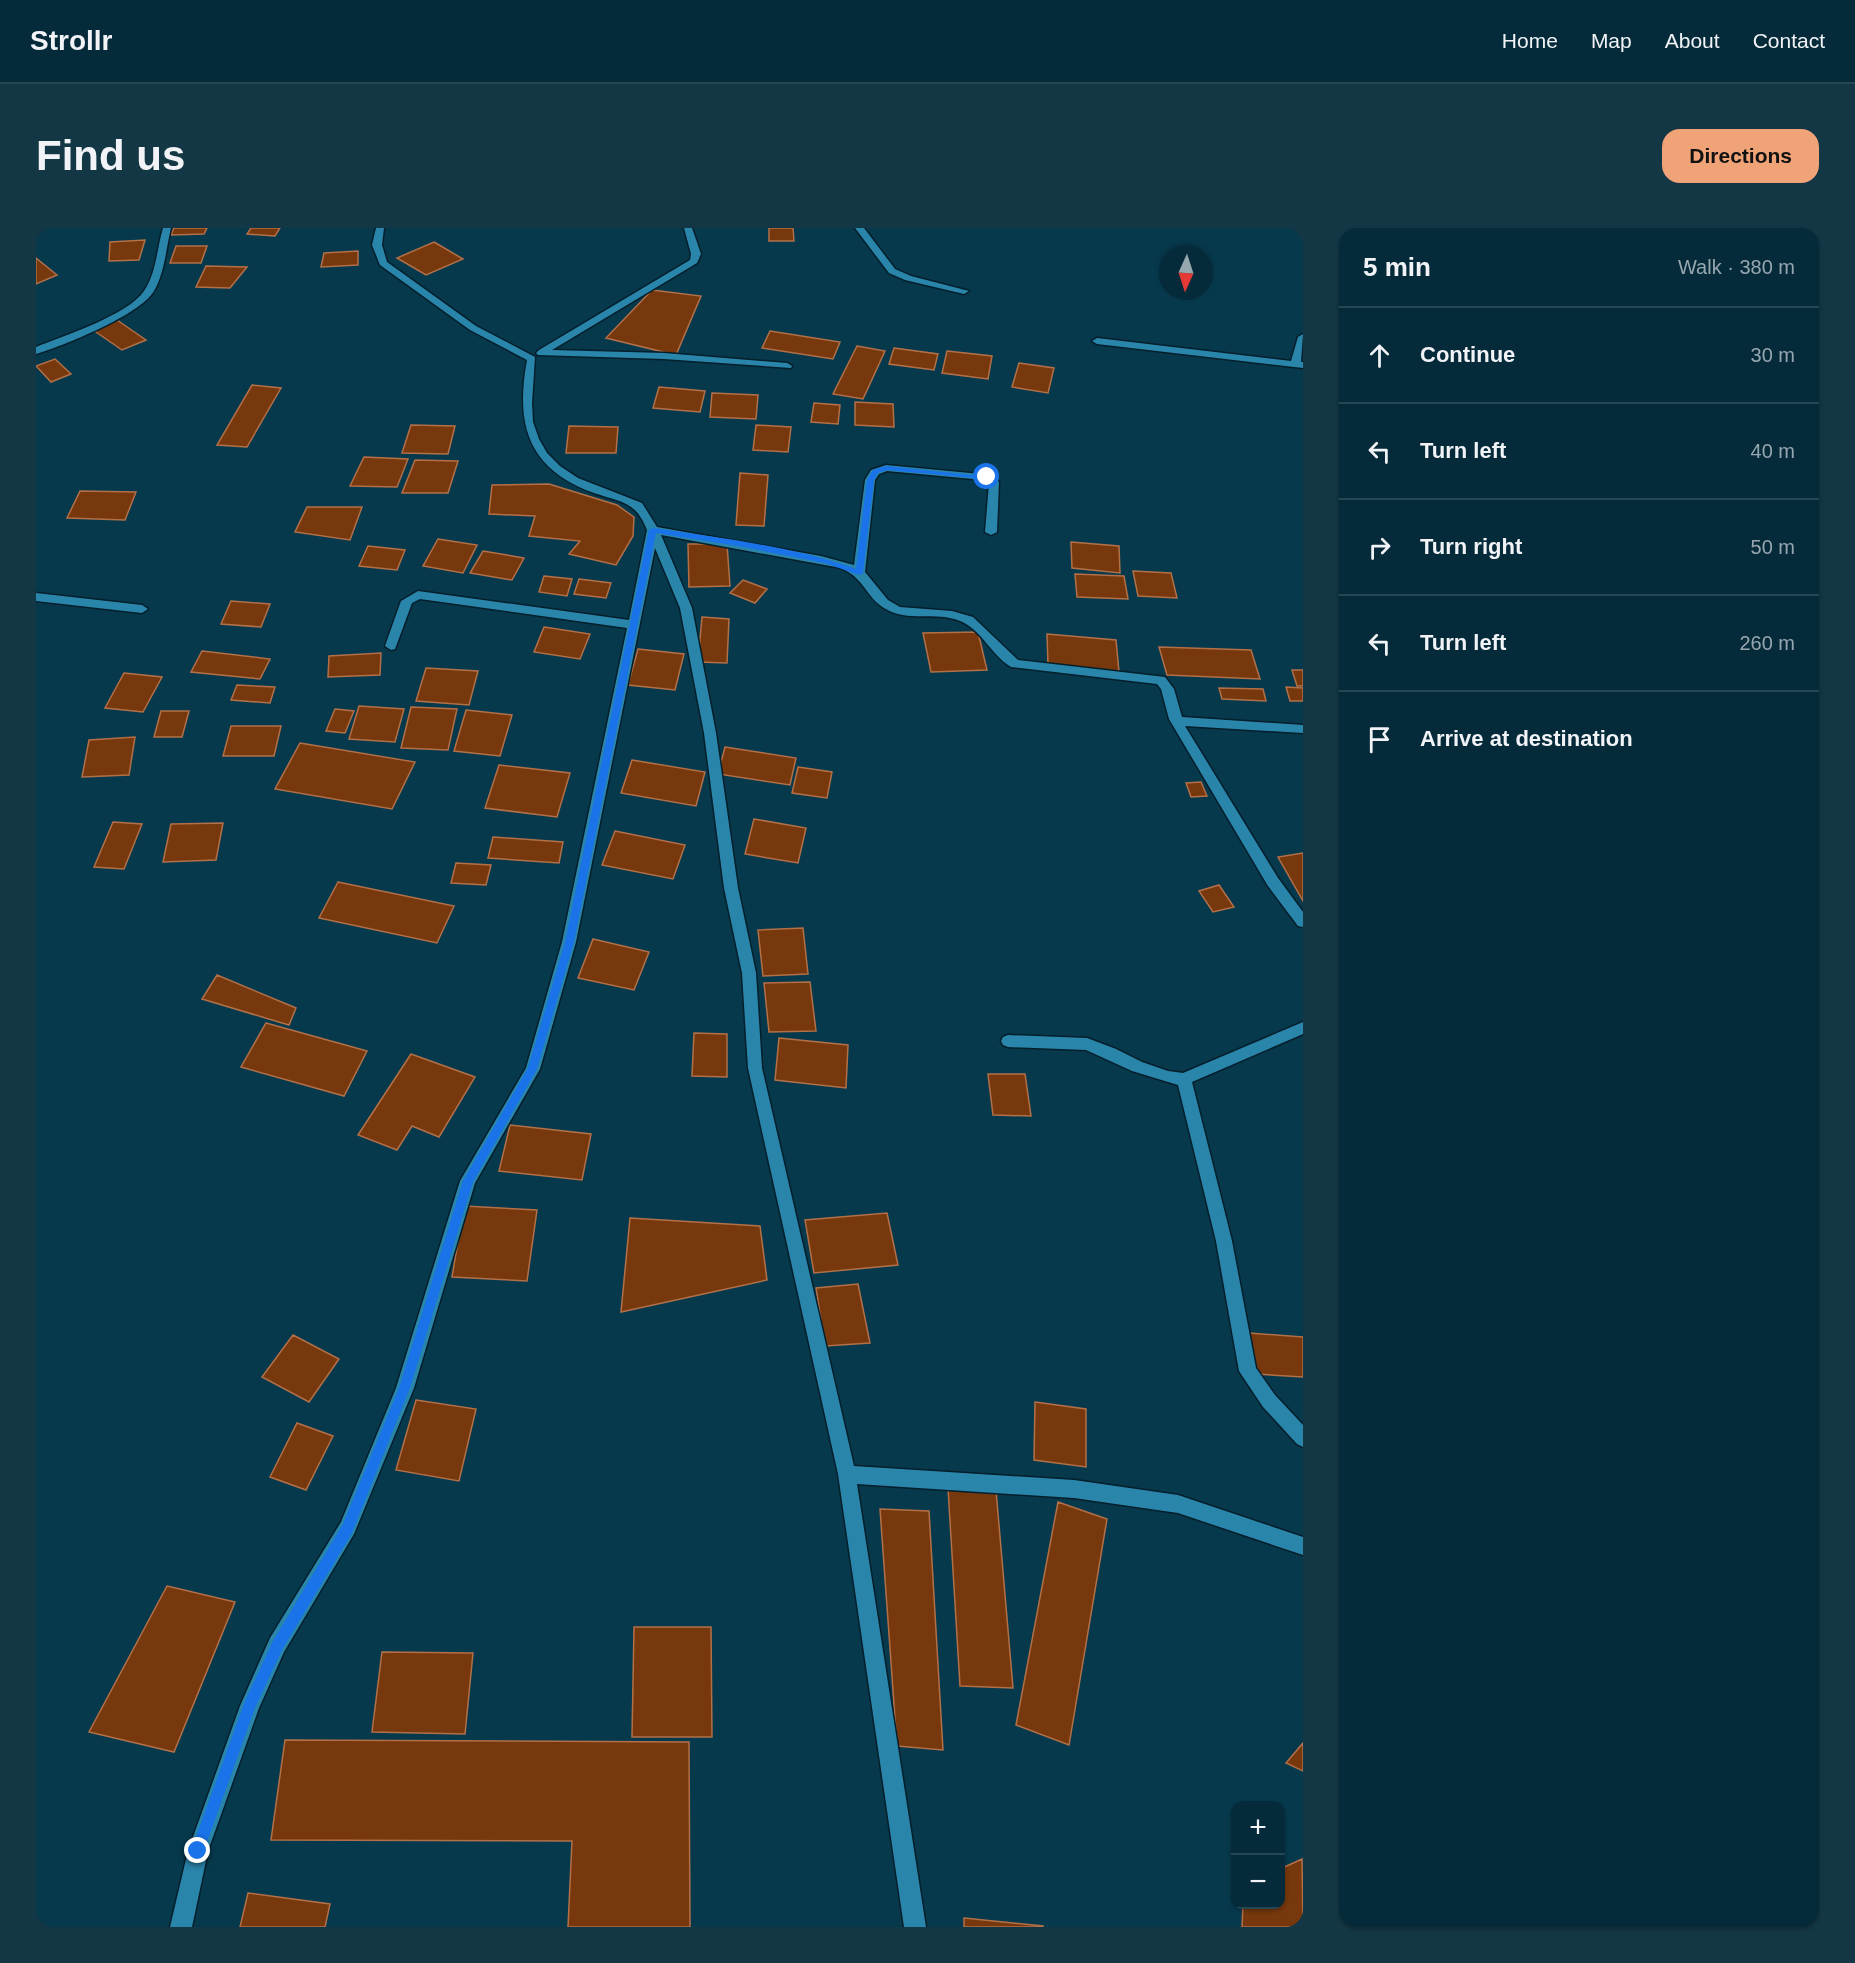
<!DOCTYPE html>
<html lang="en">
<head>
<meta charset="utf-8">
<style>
	:root { --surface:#052b3a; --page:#133745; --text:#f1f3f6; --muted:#97a7af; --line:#264754; --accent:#efa377 }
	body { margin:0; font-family:Arial,sans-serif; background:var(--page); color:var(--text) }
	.controls { position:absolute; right:18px; bottom:18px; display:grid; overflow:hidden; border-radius:12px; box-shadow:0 2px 4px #0004 }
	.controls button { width:54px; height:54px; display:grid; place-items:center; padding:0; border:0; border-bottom:2px solid var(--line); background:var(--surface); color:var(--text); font:30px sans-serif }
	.compass { position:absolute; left:1123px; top:18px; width:54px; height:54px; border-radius:50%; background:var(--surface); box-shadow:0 2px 4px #0004; rotate:183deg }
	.stop { position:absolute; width:18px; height:18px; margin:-14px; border:4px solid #1a73e8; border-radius:50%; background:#fff }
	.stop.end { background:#1a73e8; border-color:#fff; box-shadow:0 2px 6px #0008 }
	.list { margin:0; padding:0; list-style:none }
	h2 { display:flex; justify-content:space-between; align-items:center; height:78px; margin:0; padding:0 24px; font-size:26px }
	h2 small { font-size:20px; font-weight:400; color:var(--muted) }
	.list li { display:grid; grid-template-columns:39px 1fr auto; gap:18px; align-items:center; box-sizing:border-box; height:96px; padding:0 24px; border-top:2px solid var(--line) }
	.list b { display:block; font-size:22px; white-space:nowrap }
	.list em { font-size:20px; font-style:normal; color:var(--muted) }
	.icon { flex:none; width:33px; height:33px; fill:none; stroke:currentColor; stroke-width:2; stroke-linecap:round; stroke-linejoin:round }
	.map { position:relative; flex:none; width:1267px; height:1699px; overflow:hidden; border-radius:18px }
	header { display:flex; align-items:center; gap:36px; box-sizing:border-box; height:84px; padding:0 30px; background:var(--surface); border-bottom:2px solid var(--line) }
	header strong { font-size:28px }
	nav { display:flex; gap:33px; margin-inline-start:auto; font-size:21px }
	.intro { display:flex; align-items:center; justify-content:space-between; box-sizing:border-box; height:144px; padding:0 36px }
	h1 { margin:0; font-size:42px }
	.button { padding:15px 27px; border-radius:18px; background:var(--accent); color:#111; font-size:21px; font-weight:700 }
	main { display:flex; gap:36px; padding:0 36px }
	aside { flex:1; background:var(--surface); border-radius:18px; box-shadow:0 2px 4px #0004 }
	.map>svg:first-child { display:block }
	.building { fill:#76380c; stroke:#b37048; stroke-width:1.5 }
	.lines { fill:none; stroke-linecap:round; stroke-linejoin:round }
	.minor-casing { stroke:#041f2b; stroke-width:3 }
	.minor { fill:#2a85ab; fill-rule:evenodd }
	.route { fill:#1a73e8 }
</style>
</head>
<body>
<header>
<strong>Strollr</strong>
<nav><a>Home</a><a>Map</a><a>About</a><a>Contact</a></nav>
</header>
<div class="intro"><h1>Find us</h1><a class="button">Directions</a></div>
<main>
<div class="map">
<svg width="1267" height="1699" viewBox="0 0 1267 1699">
	<rect width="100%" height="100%" fill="#07394d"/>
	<path class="building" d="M138,0H171L168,6L135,7Z
		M215,0H244L239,8L211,6Z
		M733,0H757L758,13H733Z
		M109,12L103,32L73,33L74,14Z
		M398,14L427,31L390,47L361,30Z
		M140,18H171L165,35H134Z
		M322,23V37L285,39L288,25Z
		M0,30L21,47L0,56Z
		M170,38L211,39L194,60L160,59Z
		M616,62L665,68L640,127L570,110Z
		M81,92L110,112L86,122L57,102Z
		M734,103L804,114L797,131L726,120Z
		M821,118L849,123L827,171L797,166Z
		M858,120L902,126L898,142L853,136Z
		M911,123L956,128L952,151L906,145Z
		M19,131L35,146L15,154L0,138Z
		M983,135L1018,140L1012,165L976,159Z
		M216,157L245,160L211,219L181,217Z
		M623,159L669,163L664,184L617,180Z
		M676,165L722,167L720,191L674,189Z
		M819,174L857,176L858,199L819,197Z
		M778,175L804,177L802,196L775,194Z
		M375,197L419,198L412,226L366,225Z
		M720,197L755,199L752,224L717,222Z
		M533,198L582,199L580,225H530Z
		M328,229L372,231L361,259L314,258Z
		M379,232L422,233L412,265H366Z
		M704,245L732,247L728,298L700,297Z
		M513,256L581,277L598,289L597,308L580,337L533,326L544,313L493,308L499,288L453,286L456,257Z
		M44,263L100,264L89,292L31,290Z
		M271,279H326L314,312L259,304Z
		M402,311L441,317L427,345L387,338Z
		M1035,314L1083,318L1084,345L1036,340Z
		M652,316H691L694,358L653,359Z
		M332,318L369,322L361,342L323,338Z
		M447,323L488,330L476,352L434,345Z
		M1097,343L1135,345L1141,370L1102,368Z
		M1039,346L1088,348L1092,371L1041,369Z
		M508,348L536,351L531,368L503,364Z
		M543,351L575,355L570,370L538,366Z
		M707,352L731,361L719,375L694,365Z
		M195,373L234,376L225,399L185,396Z
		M666,389L693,391L691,435L662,434Z
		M508,399L554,406L544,431L498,424Z
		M942,404L951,442L895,444L887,405Z
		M1011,406L1080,412L1083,444L1012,438Z
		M1123,419L1215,422L1224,451L1131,447Z
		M602,421L648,426L639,462L592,457Z
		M166,423L234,431L224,451L155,444Z
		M345,425L344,447L292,449L293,428Z
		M390,440L442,443L433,477L380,473Z
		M1256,442H1267V458H1261Z
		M88,445L126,449L107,484L69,480Z
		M201,457L239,459L234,475L195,472Z
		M1250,459L1267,460V473H1254Z
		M1183,460L1227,461L1230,473L1186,471Z
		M323,478L368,481L359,514L313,511Z
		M375,479L421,481L412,522L365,520Z
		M299,481L318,483L309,505L290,503Z
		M430,482L476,487L464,528L418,523Z
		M125,483H153L146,509H118Z
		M195,498H245L238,528H187Z
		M99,509L93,547L46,549L53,512Z
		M264,515L379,534L356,581L239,561Z
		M689,519L760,530L754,557L682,546Z
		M596,532L669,544L660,578L585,565Z
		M463,537L534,545L521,589L449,580Z
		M762,539L796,544L791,570L756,565Z
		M1165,554L1171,568L1155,569L1150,555Z
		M718,591L770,600L762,635L709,626Z
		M77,594L106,596L88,641L58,639Z
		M187,595L180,632L127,634L135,596Z
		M579,603L649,617L637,651L566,637Z
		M457,609L527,614L523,635L452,630Z
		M1267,625V673L1242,629Z
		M420,635L455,637L450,657L415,655Z
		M302,654L418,678L401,715L283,690Z
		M1183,657L1198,679L1177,684L1163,663Z
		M767,700L772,746L727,748L722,702Z
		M557,711L613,724L598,762L542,750Z
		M181,747L260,780L253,797L166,771Z
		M774,754L780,803L733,804L728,755Z
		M230,795L331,823L308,868L205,839Z
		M658,805L691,806V849L656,848Z
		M743,810L812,817L810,860L739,852Z
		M375,826L439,849L403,909L376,898L361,922L322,907Z
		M952,846H989L995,888L957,887Z
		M474,897L555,906L546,952L463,943Z
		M428,978L501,982L491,1053L416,1049Z
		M851,985L862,1037L778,1045L769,992Z
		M594,990L724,998L731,1052L585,1084Z
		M822,1056L834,1115L789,1118L780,1060Z
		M1213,1105L1267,1109V1149L1220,1146Z
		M257,1107L303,1131L273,1174L226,1149Z
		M380,1172L440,1181L423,1253L360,1242Z
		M999,1174L1050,1181V1239L998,1232Z
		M261,1195L297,1208L270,1262L234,1249Z
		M912,1260L960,1262L977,1460L924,1458Z
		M1022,1274L1071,1291L1033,1517L980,1497Z
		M844,1281L893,1283L907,1522L861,1518Z
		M131,1358L199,1374L138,1524L53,1504Z
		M598,1399H675L676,1509H596Z
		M346,1424L437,1425L429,1506L336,1504Z
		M249,1512L653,1514L654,1699H532L536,1613L235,1612Z
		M1267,1515V1543L1250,1535Z
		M1266,1631L1267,1699H1206L1207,1676H1244V1641Z
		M212,1665L294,1676L289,1699H204Z
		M928,1690L1007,1698V1699H928Z"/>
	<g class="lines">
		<g class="minor-casing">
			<path id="minor" d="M127,0H135C130,20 129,44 118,63C104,87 27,118 0,126V119C27,108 92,87 108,63C120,46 121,20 127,0Z
				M340,0H348L346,17L351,34L440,98L499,129L496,175L497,194L503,211L511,225L524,238L542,250L606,275L621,299L785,328L818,337L829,252L835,242L850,237L955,247L963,254L961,304L955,307L949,304L953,255L948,252L851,243L843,246L839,252L829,344L852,372L864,379L916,383L937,389L982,432L1129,449L1138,461L1146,489L1267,497V505L1149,498L1242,650L1267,684V699L1262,698L1232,658L1133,491L1125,461L1121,456L975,439C955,427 946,402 924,393C900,383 872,395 848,380C830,369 829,351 805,340L625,307L656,380L680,505L702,660L720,745L726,840L818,1238L1038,1252L1142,1267L1267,1309V1327L1142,1285L1038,1270L821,1256L890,1699H868L802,1246L712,840L706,745L688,660L668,505L644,380L619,320L540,714L504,841L439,955L378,1160L318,1306L248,1424L223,1480L172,1623L156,1699H134L152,1623L204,1478L234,1410L305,1294L360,1160L424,953L490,840L526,714L591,400L384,371L376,375L359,421L355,422L349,418L365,373L382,363L593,392L611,302C600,273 584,274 558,265C492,241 479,197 491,132L434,102L344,37L336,17Z
				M648,0H656L665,26L661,35L516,122L628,125L751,135L756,138L755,140L628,131L502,127L500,125L503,122L654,32L655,26Z
				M819,0H828L859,41L875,48L933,63L928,66L869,52L853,45Z
				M1267,106L1265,134H1267V140L1061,116L1056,113L1061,110L1255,133L1262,109Z
				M0,365L106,377L112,381L106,385L0,373Z
				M1267,794V806L1156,854L1196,1013L1220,1140L1239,1167L1267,1197V1219L1261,1216L1227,1179L1203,1143L1180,1013L1142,857L1096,843L1050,822L972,819L967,817L965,813L967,809L972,807L1051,810L1080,821L1106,834L1132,843L1147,845Z"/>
		</g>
		<use href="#minor" class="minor"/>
	</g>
	<path class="route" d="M850,238L954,249L951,251L851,242L842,245L838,252L827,345L823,347L789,335L702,318L620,305L538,714L501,841L437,954L374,1160L316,1305L246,1422L219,1480L166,1628L162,1630L157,1628L155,1623L209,1473L237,1413L307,1296L363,1160L427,953L492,840L529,714L613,302L617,300C685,310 755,318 820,341L831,252L837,242Z"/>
</svg>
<div class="controls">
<button>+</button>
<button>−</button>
</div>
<svg class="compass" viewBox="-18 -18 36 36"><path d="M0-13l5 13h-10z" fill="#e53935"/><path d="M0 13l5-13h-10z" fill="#97a7af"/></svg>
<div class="stop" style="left:951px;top:249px"></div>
<div class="stop end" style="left:162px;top:1623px"></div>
</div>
<aside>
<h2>5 min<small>Walk · 380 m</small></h2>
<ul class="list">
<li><svg class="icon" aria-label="ahead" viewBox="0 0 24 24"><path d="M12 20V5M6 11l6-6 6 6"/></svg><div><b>Continue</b></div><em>30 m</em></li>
<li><svg class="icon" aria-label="left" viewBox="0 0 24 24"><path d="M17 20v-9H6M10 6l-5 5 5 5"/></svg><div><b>Turn left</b></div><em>40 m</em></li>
<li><svg class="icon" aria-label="right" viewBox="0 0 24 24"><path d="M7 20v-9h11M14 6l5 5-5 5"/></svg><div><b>Turn right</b></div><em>50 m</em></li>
<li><svg class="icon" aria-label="left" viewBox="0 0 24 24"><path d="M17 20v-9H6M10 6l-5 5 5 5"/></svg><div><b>Turn left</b></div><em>260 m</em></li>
<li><svg class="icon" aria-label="arrive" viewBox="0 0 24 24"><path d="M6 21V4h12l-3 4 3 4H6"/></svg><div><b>Arrive at destination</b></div></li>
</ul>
</aside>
</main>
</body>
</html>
